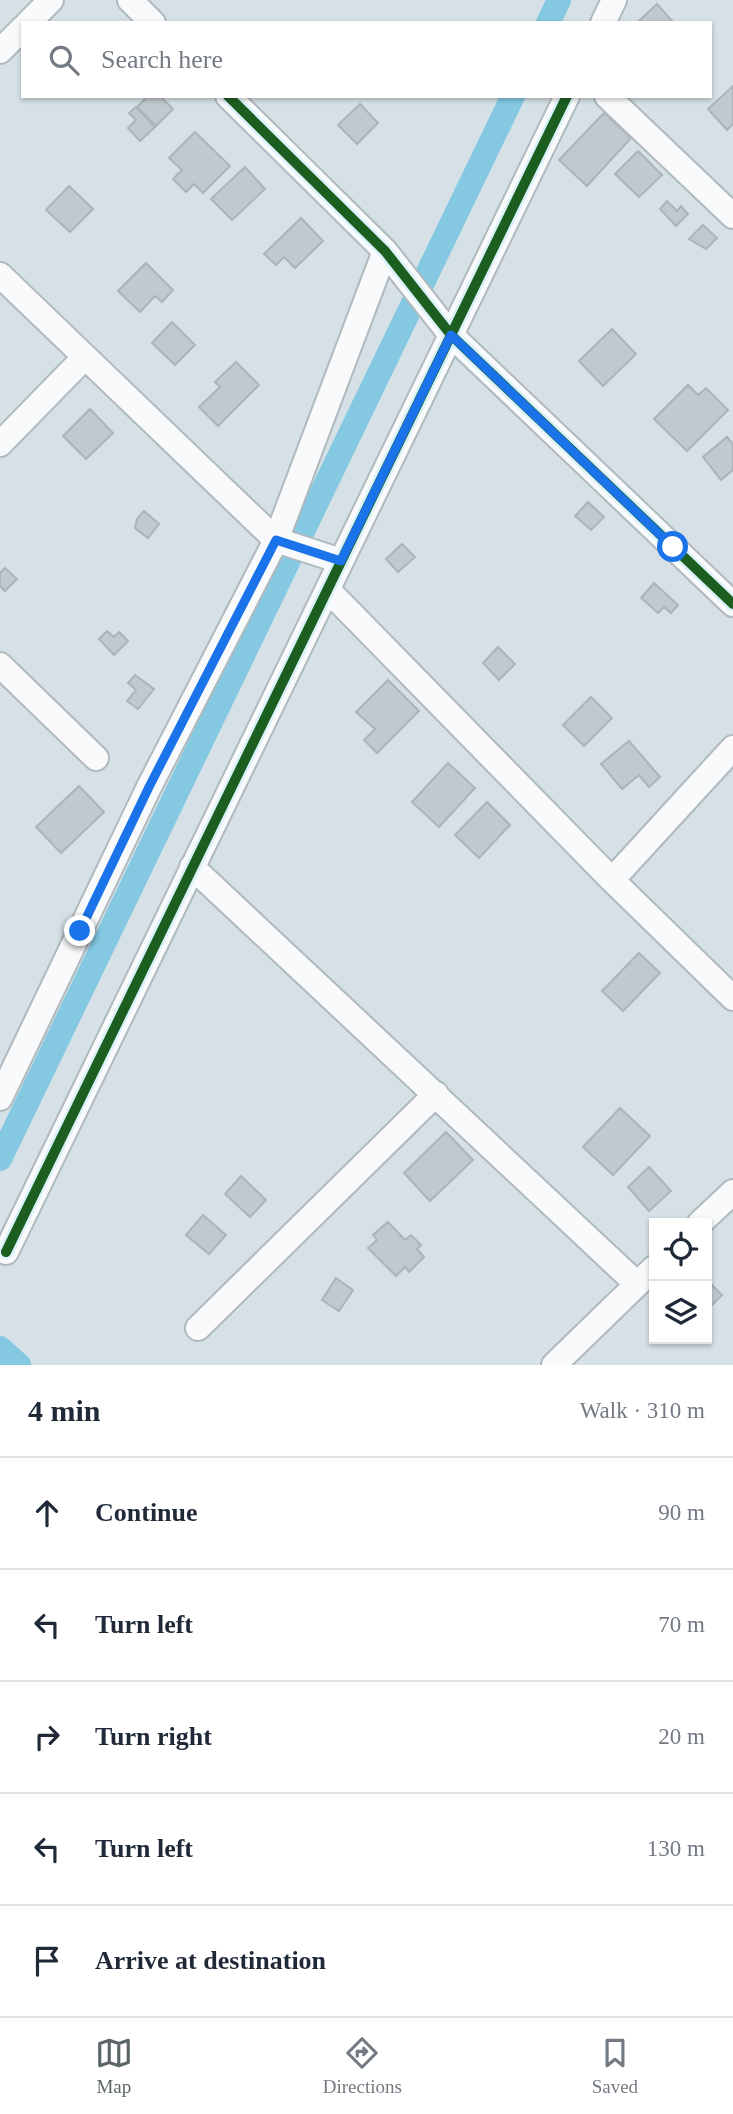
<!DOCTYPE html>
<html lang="en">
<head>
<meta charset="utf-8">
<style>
	:root { --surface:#fff; --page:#f2f2f3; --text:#1f2937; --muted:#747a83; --line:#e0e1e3; --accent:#5c6669 }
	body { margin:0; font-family:Georgia,serif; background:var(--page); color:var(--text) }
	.controls { position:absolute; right:21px; bottom:21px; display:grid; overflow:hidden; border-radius:0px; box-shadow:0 2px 5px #0004 }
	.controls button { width:63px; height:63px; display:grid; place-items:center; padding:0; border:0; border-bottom:2px solid var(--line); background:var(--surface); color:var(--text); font:35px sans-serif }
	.stop { position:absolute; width:21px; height:21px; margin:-16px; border:5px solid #1a73e8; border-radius:50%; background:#fff }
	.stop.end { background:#1a73e8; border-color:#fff; box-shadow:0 2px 7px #0008 }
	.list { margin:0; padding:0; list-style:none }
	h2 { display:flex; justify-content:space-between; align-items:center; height:91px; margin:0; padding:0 28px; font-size:30px }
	h2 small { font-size:23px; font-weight:400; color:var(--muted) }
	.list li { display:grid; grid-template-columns:46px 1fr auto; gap:21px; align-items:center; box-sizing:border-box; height:112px; padding:0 28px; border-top:2px solid var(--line) }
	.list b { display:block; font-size:26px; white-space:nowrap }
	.list em { font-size:23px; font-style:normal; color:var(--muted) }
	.icon { flex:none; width:38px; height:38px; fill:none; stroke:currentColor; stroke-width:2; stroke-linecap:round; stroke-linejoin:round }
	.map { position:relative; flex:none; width:733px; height:1365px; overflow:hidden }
	.search { position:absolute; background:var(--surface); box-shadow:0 2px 5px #0004; left:21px; right:21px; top:21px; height:77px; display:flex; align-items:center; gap:18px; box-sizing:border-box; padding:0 24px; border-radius:0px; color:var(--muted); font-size:26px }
	.sheet { height:651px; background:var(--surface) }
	nav { display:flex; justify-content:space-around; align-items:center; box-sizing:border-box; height:98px; border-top:2px solid var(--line); background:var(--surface); font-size:19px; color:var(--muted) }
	nav a { display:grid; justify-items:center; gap:4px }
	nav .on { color:var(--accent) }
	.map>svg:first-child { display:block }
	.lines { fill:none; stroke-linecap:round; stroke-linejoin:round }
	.canal { stroke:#84c8e2; stroke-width:24 }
	.building { fill:#c0c9cd; stroke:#abb4b8; stroke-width:2 }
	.minor-casing { stroke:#b0b9bd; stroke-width:28 }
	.minor { stroke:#f9fafb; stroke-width:24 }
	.cycleway-casing { stroke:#dbf1fa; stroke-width:15 }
	.cycleway { stroke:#1b5e20; stroke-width:10 }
	.route { stroke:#1a73e8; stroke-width:9 }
</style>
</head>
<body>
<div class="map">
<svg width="733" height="1365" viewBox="0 0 733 1365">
	<rect width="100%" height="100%" fill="#d5e1e6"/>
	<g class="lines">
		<path class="canal" d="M548,23L559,0
			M0,1159L513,96
			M0,1348L19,1365"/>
	</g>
	<path class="building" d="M657,4L673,22L637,23Z
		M733,86V124L727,130L708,109Z
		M148,96H160L173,109L156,126L137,107Z
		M360,104L378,123L357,144L338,125Z
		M136,107L155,127L140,141L128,128L136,120L129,113Z
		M604,113L631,138L587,186L559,160Z
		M195,132L230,166L203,193L194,184L186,192L173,179L182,170L169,158Z
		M638,151L662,175L639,197L615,174Z
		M245,167L265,189L232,220L211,199Z
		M69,186L93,209L70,232L46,210Z
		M667,201L677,211L681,206L688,214L676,226L660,209Z
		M301,218L323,241L295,268L284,257L276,265L264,254Z
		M703,225L717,238L706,249L689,239Z
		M146,263L173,290L162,302L155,296L140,312L118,291Z
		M172,322L195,345L175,365L152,343Z
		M612,329L636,354L603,386L579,361Z
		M236,362L259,385L218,426L199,407L220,387L215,382Z
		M688,385L698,395L706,388L728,410L687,451L654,419Z
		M90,409L113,433L86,459L63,436Z
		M727,437L733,444V470L721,480L703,457Z
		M588,502L604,517L591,530L575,516Z
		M144,511L159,524L148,538L135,528L137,519Z
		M402,544L415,557L398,572L386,559Z
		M5,568L17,579L5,591L0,586V573Z
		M654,583L678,605L671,613L664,607L658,613L641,598Z
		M107,631L114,637L119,632L128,641L114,655L99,639Z
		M498,647L515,664L499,680L483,663Z
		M135,675L154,689L138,709L127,701L136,690L128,683Z
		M388,680L419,711L377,753L364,740L375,729L356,712Z
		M591,697L612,718L584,746L563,725Z
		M629,741L660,777L649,787L639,775L622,789L601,764Z
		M448,763L475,788L439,827L412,802Z
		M79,786L104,812L61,853L36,827Z
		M487,802L510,825L479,858L455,835Z
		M639,953L660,973L623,1011L602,991Z
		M620,1108L650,1136L613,1175L583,1147Z
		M446,1132L473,1160L430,1201L404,1173Z
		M649,1167L671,1191L649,1211L628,1187Z
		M241,1176L266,1200L250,1217L225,1194Z
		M203,1215L226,1235L209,1254L186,1235Z
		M388,1222L405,1240L411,1235L421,1245L417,1249L424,1257L409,1272L405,1267L396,1276L368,1248L377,1240L373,1235Z
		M336,1278L353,1290L339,1311L322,1300Z
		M708,1281L722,1295L707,1310V1283Z"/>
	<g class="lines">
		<g class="minor-casing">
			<path id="minor" d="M130,0L153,23
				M28,23L51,0
				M603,23L614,0
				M0,51L23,28
				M228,96L385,251L451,335L733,604
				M607,96L733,216
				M0,275L276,540L341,561
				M0,444L84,358
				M328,590L612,880L733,998
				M0,665L96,758
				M192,867L637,1284
				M612,880L733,748
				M0,1098L149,787L276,540L385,251
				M700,1223L733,1192
				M6,1252L567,96
				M198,1328L436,1094
				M554,1365L654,1268"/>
		</g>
		<use href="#minor" class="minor"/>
		<g class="cycleway-casing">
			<path id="cycleway" d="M228,96L385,251L451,335L733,604
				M6,1252L567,96"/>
		</g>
		<use href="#cycleway" class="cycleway"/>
	</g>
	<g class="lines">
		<path class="route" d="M80,931L149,787L276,540L341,561L451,335L673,547"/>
	</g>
</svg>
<div class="controls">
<button><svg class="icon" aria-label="locate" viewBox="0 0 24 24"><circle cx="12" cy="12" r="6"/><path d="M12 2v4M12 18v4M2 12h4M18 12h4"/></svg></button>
<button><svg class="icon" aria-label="layers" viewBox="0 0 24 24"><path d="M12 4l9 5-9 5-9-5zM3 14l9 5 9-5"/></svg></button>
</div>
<div class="stop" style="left:673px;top:547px"></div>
<div class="stop end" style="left:80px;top:931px"></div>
<div class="search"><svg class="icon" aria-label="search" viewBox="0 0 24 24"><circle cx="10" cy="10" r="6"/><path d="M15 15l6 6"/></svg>Search here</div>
</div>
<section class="sheet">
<h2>4 min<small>Walk · 310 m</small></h2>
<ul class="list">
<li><svg class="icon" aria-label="ahead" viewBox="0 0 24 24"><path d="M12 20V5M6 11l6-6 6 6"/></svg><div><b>Continue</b></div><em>90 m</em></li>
<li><svg class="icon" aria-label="left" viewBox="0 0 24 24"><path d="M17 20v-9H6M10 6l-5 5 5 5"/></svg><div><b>Turn left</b></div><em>70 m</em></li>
<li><svg class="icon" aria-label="right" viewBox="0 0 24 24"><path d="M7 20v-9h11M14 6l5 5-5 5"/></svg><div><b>Turn right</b></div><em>20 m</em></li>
<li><svg class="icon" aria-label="left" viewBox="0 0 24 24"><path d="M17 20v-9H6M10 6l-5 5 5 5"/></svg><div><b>Turn left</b></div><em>130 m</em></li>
<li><svg class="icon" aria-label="arrive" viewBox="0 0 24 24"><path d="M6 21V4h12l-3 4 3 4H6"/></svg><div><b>Arrive at destination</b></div></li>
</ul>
</section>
<nav>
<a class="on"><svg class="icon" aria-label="map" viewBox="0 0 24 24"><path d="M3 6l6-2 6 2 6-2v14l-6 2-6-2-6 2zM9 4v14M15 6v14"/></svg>Map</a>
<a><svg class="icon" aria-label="directions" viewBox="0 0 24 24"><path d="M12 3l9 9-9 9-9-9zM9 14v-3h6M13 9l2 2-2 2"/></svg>Directions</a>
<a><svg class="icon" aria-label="saved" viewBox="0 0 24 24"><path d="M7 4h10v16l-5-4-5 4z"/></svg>Saved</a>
</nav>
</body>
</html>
